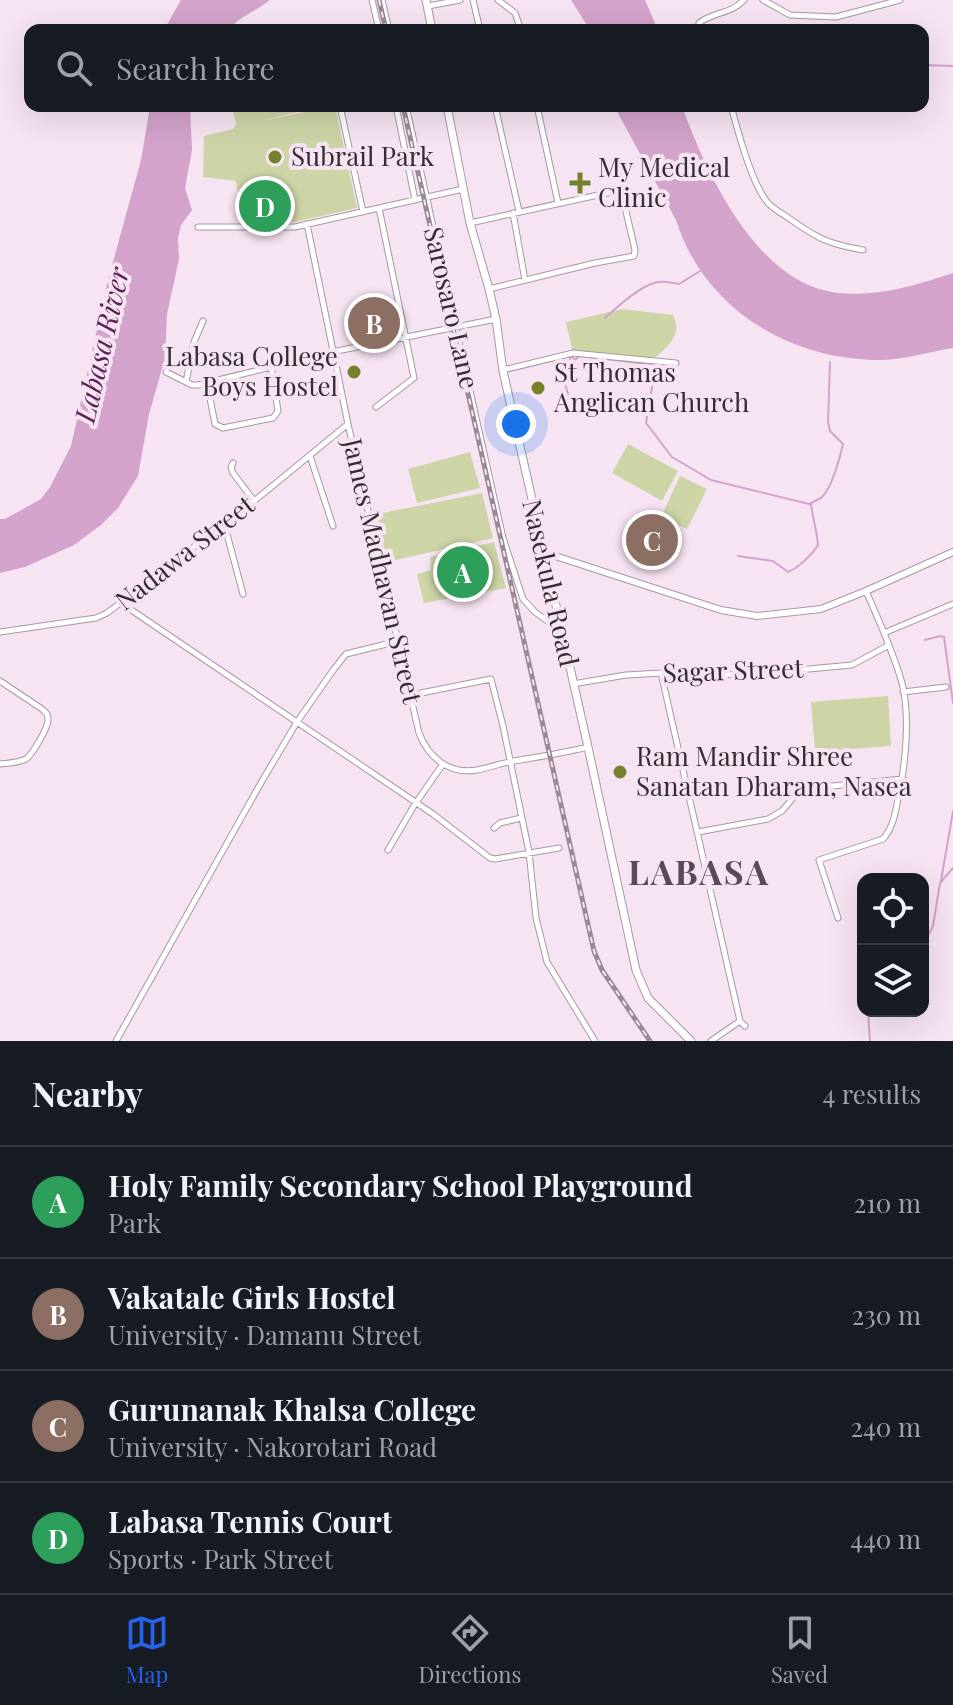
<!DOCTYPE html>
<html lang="en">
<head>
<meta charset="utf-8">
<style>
	:root { --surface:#171b24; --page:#242831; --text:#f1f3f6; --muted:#9ea1a6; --line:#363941; --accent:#2563eb }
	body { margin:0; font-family:"Playfair Display",serif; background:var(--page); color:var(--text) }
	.controls { position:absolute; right:24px; bottom:24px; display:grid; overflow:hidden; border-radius:16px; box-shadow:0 8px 32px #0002 }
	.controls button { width:72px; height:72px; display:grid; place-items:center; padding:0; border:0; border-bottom:2px solid var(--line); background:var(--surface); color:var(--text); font:40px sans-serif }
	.you { position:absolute; left:516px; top:424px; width:28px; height:28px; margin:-20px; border:6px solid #fff; border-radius:50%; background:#1a73e8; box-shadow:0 0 0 12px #1a73e833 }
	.badge { display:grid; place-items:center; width:52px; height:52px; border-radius:50%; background:var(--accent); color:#fff; font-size:26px; font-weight:700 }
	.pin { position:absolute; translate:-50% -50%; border:4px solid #fff; box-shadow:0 2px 8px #0006 }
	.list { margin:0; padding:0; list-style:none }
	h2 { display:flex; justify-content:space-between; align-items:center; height:104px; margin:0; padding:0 32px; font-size:34px }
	h2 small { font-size:26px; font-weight:400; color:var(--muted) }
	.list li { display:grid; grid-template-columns:52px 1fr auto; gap:24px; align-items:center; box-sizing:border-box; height:112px; padding:0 32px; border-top:2px solid var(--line) }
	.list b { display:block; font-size:30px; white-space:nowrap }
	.list p { margin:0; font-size:26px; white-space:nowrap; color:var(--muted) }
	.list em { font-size:26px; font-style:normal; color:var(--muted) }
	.icon { flex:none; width:44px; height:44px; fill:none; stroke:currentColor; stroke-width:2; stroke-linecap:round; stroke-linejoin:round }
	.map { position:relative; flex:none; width:953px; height:1041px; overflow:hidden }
	.search { position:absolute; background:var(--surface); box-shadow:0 8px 32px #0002; left:24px; right:24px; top:24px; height:88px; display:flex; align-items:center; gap:20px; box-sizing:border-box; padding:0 28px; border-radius:16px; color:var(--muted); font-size:30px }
	.sheet { height:552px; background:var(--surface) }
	nav { display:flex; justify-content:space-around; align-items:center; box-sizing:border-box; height:112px; border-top:2px solid var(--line); background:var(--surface); font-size:22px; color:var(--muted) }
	nav a { display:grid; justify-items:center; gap:4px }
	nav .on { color:var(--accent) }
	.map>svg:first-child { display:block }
	.green { fill:#cdd5a7 }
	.water { fill:#d3a3cb }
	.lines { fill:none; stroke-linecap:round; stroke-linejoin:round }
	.stream { stroke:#d3a3cb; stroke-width:2 }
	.minor-casing { stroke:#a997a5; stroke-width:7 }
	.tertiary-casing { stroke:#a997a5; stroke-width:8 }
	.secondary-casing { stroke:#a997a5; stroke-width:9 }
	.minor { stroke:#fff; stroke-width:5 }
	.tertiary { stroke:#fff; stroke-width:6 }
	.secondary { stroke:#fff; stroke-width:7 }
	.rail-casing { stroke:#978a94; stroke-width:5 }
	.rail { stroke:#f7e4f3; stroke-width:2; stroke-dasharray:6; stroke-linecap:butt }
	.poi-dot { fill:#76812d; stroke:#f7e4f3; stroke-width:3 }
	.labels { text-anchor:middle; stroke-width:8; stroke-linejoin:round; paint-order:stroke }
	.poi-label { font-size:26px; fill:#342d32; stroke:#f7e4f3; text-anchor:start }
	.street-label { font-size:26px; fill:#342d32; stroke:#f7e4f3 }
	.water-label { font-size:28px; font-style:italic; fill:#5b2254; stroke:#f7e4f3 }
	.district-label { font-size:34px; font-weight:bold; letter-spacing:2px; fill:#5a4a57; stroke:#f7e4f3 }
</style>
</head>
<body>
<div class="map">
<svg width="953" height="1041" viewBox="0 0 953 1041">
	<rect width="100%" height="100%" fill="#f7e4f3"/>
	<path class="green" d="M232,106H321L260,121L335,106L357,208L295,222L244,223L236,181L203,177L204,136L233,129L236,125Z
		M622,309L673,315C684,337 665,348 650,362L573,353L566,322Z
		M628,444L678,471L662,501L612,473Z
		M470,452L480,488L417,503L408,469Z
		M680,476L707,489L687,529L661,517Z
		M482,493L493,538L387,562L377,514Z
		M494,542L506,588L424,603L417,574L431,570L430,557Z
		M888,696L891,746L815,752L811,702Z"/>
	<path class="water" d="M181,0H270C255,12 242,15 228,30H164Z
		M571,0H645L658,30H590Z
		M150,106H190L192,150L185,188L192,210L181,225L178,238L179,259L167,314L165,358L149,414L138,476L118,508L101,525L74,545L25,567L0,573V519H5L41,499L50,487L71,446L108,280L141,160Z
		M614,106H682C705,170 753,275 827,291C869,300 914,286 953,273V348C928,352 900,361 874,360C785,358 703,306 676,220Z"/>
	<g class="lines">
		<path class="stream" d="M923,65L953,66
			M605,318C617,307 643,283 659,282C665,281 672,283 679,284L700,271
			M581,415C564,392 561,383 571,356L575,360L579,356L648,364L656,363L646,423L672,457L711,480L809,504C813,502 817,500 821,498C832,488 840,458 843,444L830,431L828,422L830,362
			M738,556L773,561L788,572C798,568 813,554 818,545C817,530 812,517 811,503
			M925,640L940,636L944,637L953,703
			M941,881L953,811
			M923,946L933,926L940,883L953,868
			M868,1011L870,1041"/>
		<g class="minor-casing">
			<path id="minor" d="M372,0L379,30
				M382,0L389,30
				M473,0L480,30
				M498,0L515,13L521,30
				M763,0L790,15L836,17L900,0
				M428,6L460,0
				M561,30H572
				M698,30L699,23C713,12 731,14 744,0
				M340,106L363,212
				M396,106L415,200
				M406,106L503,538L523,599L535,612L561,631
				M495,106L519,211
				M537,106L558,203
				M731,106C738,131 752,186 769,204C775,210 783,214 790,219C818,239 829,244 863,250
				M513,213L525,280
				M470,223L621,190L635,250L634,256L595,263L489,289
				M307,224L348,424L419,733C428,757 449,775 477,770C489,768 501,763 514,761C539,757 563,753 588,747
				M198,227H295L463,189
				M503,370L573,353L676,363
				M166,372L192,385H198L332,352L496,319
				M186,382L194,342L203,321
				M207,383L215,424L223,428L273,418L278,411L271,366
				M376,407L414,378L379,208
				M310,456L333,526
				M233,463L231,467L233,473L254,501
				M224,523L243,594
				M121,603L433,814L490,858L495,859L559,848
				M0,632L96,618L107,613L254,501L348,424
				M884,633L953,604
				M661,673L740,1021L745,1026
				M0,681L42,709C46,713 48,713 48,720C48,728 32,755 26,759C18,763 8,763 0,764
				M573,684L626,675L661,673L742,675L852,665L889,645
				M903,692L946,687
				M411,695L491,679L503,726L529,852L536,918L547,962L595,1041
				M494,828L500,823L521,818
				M698,832L768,819L782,811L797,793L812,788L903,779
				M388,850L415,804L443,764
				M838,918L819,860L883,839C894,827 896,809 899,793C906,762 910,714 902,683C893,651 879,621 866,591
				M116,1041L262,781L297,722L334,669L346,654L399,641
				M711,1041L740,1021"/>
		</g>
		<g class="tertiary-casing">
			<path id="tertiary" d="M543,552L721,610L757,616L821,609L866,591L953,552"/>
		</g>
		<g class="secondary-casing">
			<path id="secondary" d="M426,0L432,30
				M447,106L470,223L489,289L496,319L503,371L588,747L636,970L648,998L691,1041"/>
		</g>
		<use href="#minor" class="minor"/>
		<use href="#tertiary" class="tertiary"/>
		<use href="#secondary" class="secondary"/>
		<g class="rail-casing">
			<path id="rail" d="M379,0L386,30
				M403,106L594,951L602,970L650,1041"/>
		</g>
		<use href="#rail" class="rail"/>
	</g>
	<g class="poi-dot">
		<circle cx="275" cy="157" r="8"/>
		<path d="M576 171h8v8h8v8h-8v8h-8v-8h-8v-8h8z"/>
		<circle cx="354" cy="372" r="8"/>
		<circle cx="538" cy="388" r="8"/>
		<circle cx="620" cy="772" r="8"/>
	</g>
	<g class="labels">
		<g class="poi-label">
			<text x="291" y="166">Subrail Park</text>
			<text x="598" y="177">My Medical<tspan x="598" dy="30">Clinic</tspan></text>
			<text x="338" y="366" text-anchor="end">Labasa College<tspan x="338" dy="30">Boys Hostel</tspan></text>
			<text x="554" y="382">St Thomas<tspan x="554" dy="30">Anglican Church</tspan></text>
			<text x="636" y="766">Ram Mandir Shree<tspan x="636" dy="30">Sanatan Dharam, Nasea</tspan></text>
		</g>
		<g class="street-label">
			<text transform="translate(451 308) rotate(77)" y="9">Sarosaro Lane</text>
			<text transform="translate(185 553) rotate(-38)" y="9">Nadawa Street</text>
			<text transform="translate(382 571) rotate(77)" y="9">James Madhavan Street</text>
			<text transform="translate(550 583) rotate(77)" y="9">Nasekula Road</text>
			<text transform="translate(733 671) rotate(-2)" y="9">Sagar Street</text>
		</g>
		<g class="water-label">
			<text transform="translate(102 345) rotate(-77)" y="10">Labasa River</text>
		</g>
		<g class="district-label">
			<text x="699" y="885">LABASA</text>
		</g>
	</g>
</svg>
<div class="controls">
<button><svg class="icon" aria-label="locate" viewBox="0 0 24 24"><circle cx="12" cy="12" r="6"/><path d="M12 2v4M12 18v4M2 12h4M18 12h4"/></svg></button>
<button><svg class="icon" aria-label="layers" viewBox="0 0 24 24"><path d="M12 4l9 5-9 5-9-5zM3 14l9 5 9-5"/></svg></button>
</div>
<div class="you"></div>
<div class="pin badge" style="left:463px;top:572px;background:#2e9e5b">A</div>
<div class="pin badge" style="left:374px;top:323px;background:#8d6e63">B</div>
<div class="pin badge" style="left:652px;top:540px;background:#8d6e63">C</div>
<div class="pin badge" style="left:265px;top:206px;background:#2e9e5b">D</div>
<div class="search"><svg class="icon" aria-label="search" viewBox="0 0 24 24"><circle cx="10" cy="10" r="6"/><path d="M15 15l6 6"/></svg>Search here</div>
</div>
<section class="sheet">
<h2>Nearby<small>4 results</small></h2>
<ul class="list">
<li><span class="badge" style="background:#2e9e5b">A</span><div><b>Holy Family Secondary School Playground</b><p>Park</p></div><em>210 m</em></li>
<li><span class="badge" style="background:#8d6e63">B</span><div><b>Vakatale Girls Hostel</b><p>University · Damanu Street</p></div><em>230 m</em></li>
<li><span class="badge" style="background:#8d6e63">C</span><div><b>Gurunanak Khalsa College</b><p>University · Nakorotari Road</p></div><em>240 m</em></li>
<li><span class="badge" style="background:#2e9e5b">D</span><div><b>Labasa Tennis Court</b><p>Sports · Park Street</p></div><em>440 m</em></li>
</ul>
</section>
<nav>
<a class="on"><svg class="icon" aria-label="map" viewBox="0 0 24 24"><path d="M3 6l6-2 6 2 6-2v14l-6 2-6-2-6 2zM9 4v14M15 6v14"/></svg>Map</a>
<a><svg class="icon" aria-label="directions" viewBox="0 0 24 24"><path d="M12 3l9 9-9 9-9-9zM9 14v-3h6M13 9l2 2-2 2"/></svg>Directions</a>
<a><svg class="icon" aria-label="saved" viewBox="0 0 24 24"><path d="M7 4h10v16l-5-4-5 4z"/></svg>Saved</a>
</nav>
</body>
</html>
